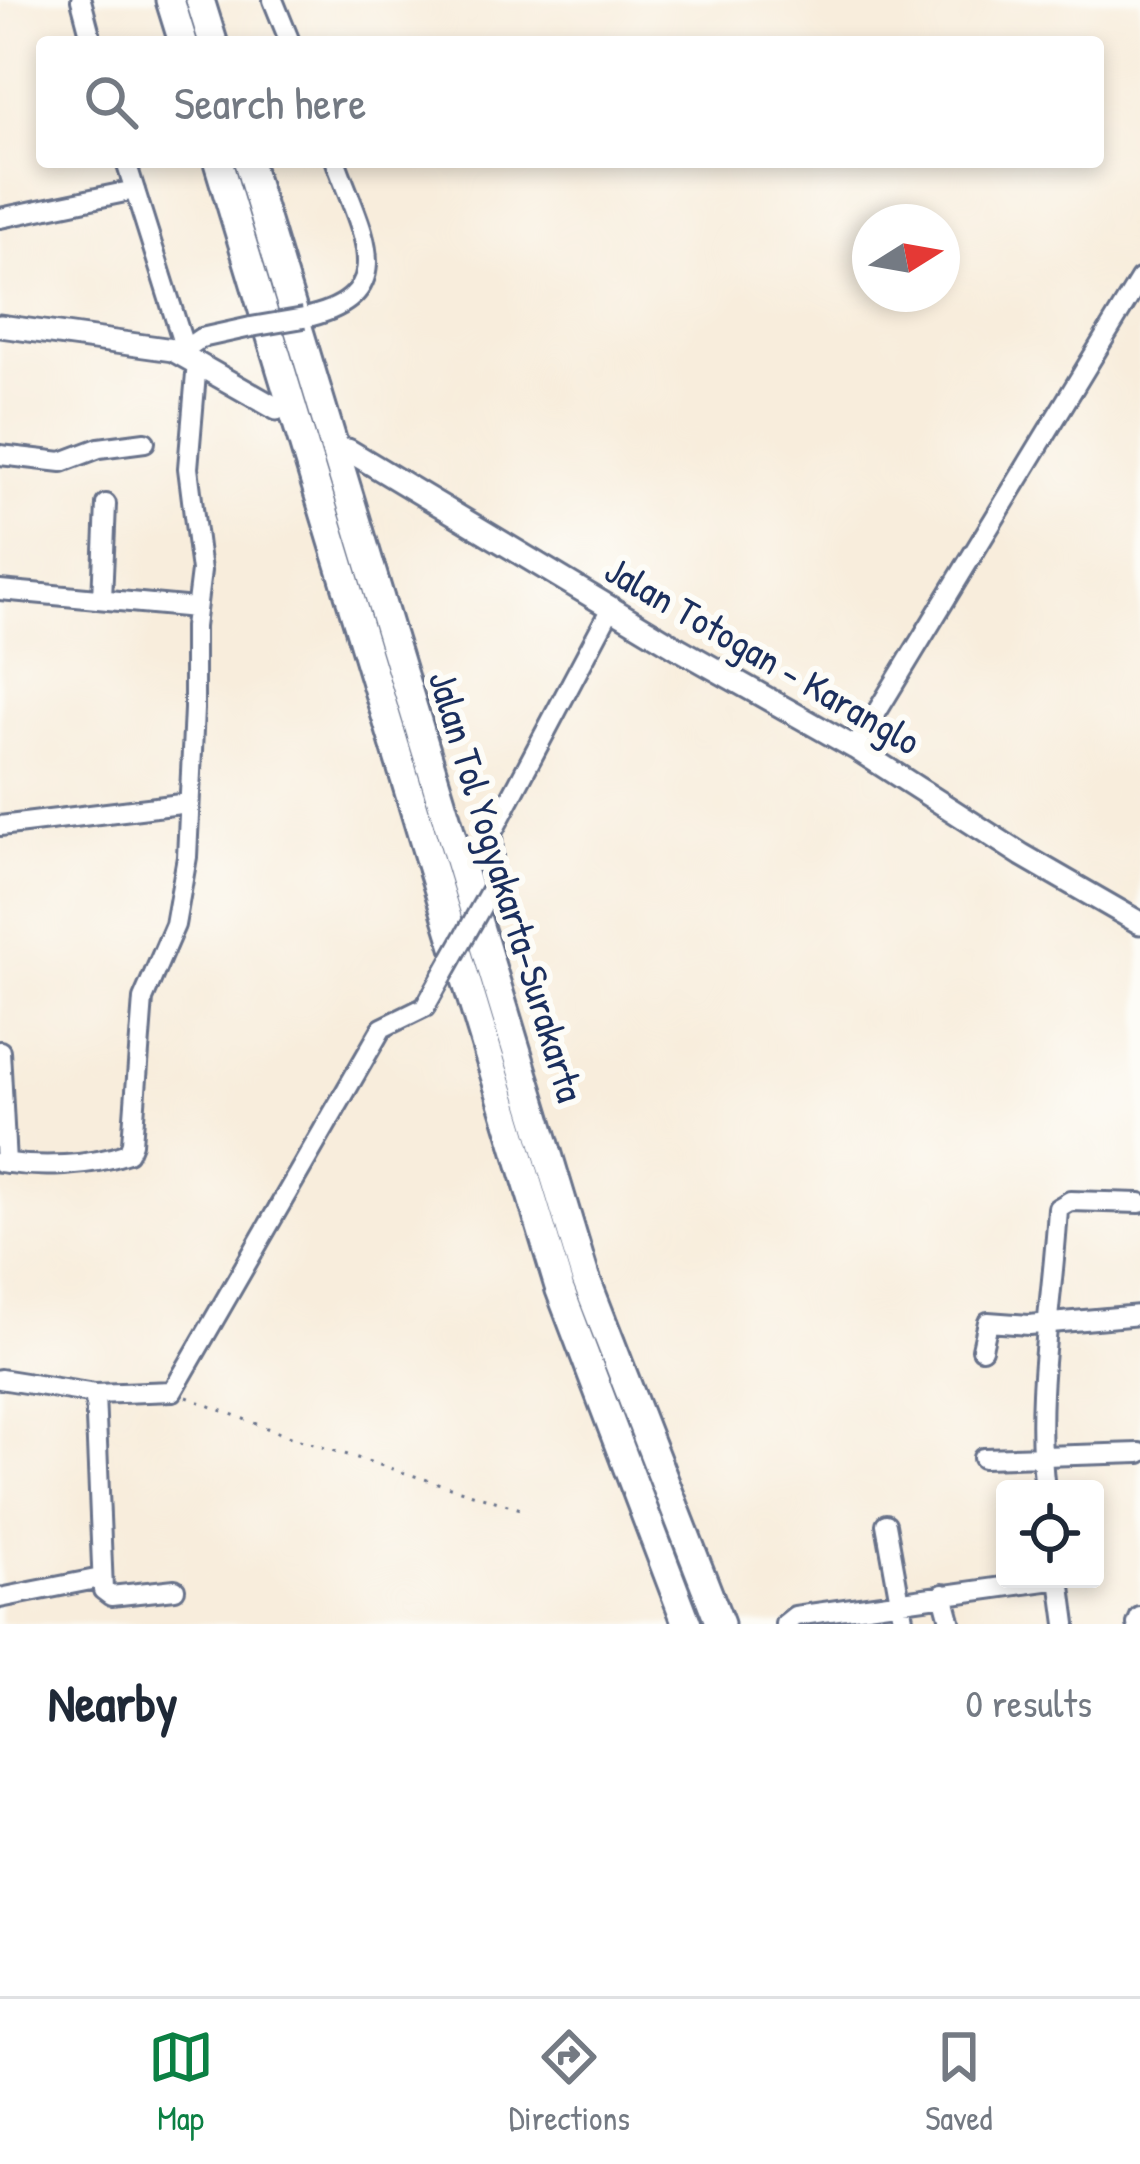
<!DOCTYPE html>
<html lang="en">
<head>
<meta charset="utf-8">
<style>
	:root { --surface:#fff; --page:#f6f6f7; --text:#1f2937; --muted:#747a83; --line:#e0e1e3; --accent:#0b8043 }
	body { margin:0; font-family:"Patrick Hand",sans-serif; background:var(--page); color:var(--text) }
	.controls { position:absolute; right:36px; bottom:36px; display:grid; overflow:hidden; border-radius:12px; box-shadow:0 6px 18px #0003 }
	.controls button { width:108px; height:108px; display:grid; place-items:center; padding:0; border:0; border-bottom:3px solid var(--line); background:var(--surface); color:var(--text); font:60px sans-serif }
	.compass { position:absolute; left:852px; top:204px; width:108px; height:108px; border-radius:50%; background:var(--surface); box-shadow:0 6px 18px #0003; rotate:79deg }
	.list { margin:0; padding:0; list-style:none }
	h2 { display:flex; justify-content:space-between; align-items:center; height:156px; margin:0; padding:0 48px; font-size:51px }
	h2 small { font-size:39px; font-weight:400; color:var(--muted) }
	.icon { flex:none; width:66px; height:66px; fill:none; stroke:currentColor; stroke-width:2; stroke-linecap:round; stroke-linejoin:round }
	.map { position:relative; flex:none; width:1140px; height:1624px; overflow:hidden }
	.search { position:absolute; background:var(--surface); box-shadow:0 6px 18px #0003; left:36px; right:36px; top:36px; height:132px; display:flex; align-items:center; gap:30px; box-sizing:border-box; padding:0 42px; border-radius:12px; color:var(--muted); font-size:45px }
	.sheet { height:372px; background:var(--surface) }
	nav { display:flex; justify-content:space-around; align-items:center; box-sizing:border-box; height:168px; border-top:3px solid var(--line); background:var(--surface); font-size:33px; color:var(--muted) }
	nav a { display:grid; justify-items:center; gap:6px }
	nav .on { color:var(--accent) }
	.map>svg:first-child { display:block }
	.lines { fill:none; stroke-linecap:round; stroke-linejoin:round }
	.minor-casing { stroke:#68728a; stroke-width:24 }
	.major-casing { stroke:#68728a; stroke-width:27 }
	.highway-casing { stroke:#68728a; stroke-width:33 }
	.path { stroke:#68728a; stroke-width:3; stroke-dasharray:3 9; stroke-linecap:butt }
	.minor { stroke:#fff; stroke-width:18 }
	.major { stroke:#fff; stroke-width:21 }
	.highway { stroke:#fff; stroke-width:27 }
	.minor-bridge-casing { stroke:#68728a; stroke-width:24; stroke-linecap:butt }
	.minor-bridge { stroke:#fff; stroke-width:18 }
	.labels { text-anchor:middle; stroke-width:12; stroke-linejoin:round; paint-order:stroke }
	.street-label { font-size:39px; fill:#1b2f5e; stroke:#fdfcf7 }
</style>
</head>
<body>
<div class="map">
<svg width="1140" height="1624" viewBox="0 0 1140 1624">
	<rect width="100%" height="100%" fill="#fdfcf7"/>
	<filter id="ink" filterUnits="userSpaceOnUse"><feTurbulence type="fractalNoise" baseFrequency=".00833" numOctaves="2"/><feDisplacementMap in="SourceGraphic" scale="24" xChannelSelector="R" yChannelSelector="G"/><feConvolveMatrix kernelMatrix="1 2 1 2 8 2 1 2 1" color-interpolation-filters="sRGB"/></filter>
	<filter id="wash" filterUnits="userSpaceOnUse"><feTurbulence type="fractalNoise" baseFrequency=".004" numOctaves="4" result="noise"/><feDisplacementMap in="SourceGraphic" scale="48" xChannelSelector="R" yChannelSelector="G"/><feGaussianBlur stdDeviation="2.7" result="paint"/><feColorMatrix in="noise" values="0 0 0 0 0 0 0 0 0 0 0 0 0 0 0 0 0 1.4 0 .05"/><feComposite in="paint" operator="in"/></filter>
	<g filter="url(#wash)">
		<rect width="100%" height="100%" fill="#f8eddc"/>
	</g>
	<g filter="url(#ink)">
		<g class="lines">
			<g class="minor-casing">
				<path id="minor" d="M81,0L92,42
					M273,0L290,42
					M126,162L187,356
					M0,218L135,190
					M304,318C405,296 360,230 336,162
					M185,349L201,338L251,327
					M0,455L62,462L99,448L145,442
					M0,590L195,608
					M102,599L106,504
					M855,748L1140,279
					M0,826L189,803
					M494,884L492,833L611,608
					M0,1051L6,1163
					M0,1162C40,1168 89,1167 128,1153L132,1143L143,999L175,925L187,857L194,709V627L201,571L188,468L197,362
					M982,1349L988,1322L1029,1325L1140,1315
					M0,1379L95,1394L173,1391L382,1028L425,1007
					M95,1394L103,1590L111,1596L175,1589
					M983,1458L1140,1453
					M1045,1489C1033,1394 1053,1302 1058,1208L1070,1201L1140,1203
					M886,1524L904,1624
					M1060,1579L1066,1624
					M943,1594L951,1624
					M0,1598L101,1578
					M785,1624L795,1616L1060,1579
					M1137,1624L1140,1617"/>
			</g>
			<g class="major-casing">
				<path id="major" d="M0,326L173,350L277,409
					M348,450L681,650L855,748L1022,855L1140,923"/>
			</g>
			<g class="highway-casing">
				<path id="highway" d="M170,0L183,42
					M200,0L213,42
					M218,162L560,1290L687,1624
					M248,162L585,1277L720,1624"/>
			</g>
			<path class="path" d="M187,1397L290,1437L527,1511"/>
			<use href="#minor" class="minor"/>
			<use href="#major" class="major"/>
			<use href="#highway" class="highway"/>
			<g class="minor-bridge-casing">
				<path id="minor-bridge" d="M251,327L304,318
					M425,1007L494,884"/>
			</g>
			<use href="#minor-bridge" class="minor-bridge"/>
		</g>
	</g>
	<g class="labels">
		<g class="street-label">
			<text transform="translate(763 655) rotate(30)" y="14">Jalan Totogan - Karanglo</text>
			<text transform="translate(507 886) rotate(73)" y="14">Jalan Tol Yogyakarta–Surakarta</text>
		</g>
	</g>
</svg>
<div class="controls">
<button><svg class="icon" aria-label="locate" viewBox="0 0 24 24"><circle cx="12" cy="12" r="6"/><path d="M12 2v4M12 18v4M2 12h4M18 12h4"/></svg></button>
</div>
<svg class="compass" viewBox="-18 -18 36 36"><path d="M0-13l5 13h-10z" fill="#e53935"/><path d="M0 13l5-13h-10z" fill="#747a83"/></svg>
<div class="search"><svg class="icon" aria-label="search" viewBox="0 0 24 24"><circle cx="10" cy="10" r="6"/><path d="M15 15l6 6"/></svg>Search here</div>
</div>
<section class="sheet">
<h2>Nearby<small>0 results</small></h2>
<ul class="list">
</ul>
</section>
<nav>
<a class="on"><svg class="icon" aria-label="map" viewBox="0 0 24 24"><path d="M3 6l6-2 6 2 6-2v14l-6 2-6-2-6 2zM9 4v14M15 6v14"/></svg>Map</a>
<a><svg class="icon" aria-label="directions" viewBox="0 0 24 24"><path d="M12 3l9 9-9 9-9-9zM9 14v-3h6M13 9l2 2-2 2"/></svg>Directions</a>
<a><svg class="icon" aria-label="saved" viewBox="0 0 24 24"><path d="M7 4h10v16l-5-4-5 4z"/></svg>Saved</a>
</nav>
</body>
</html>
